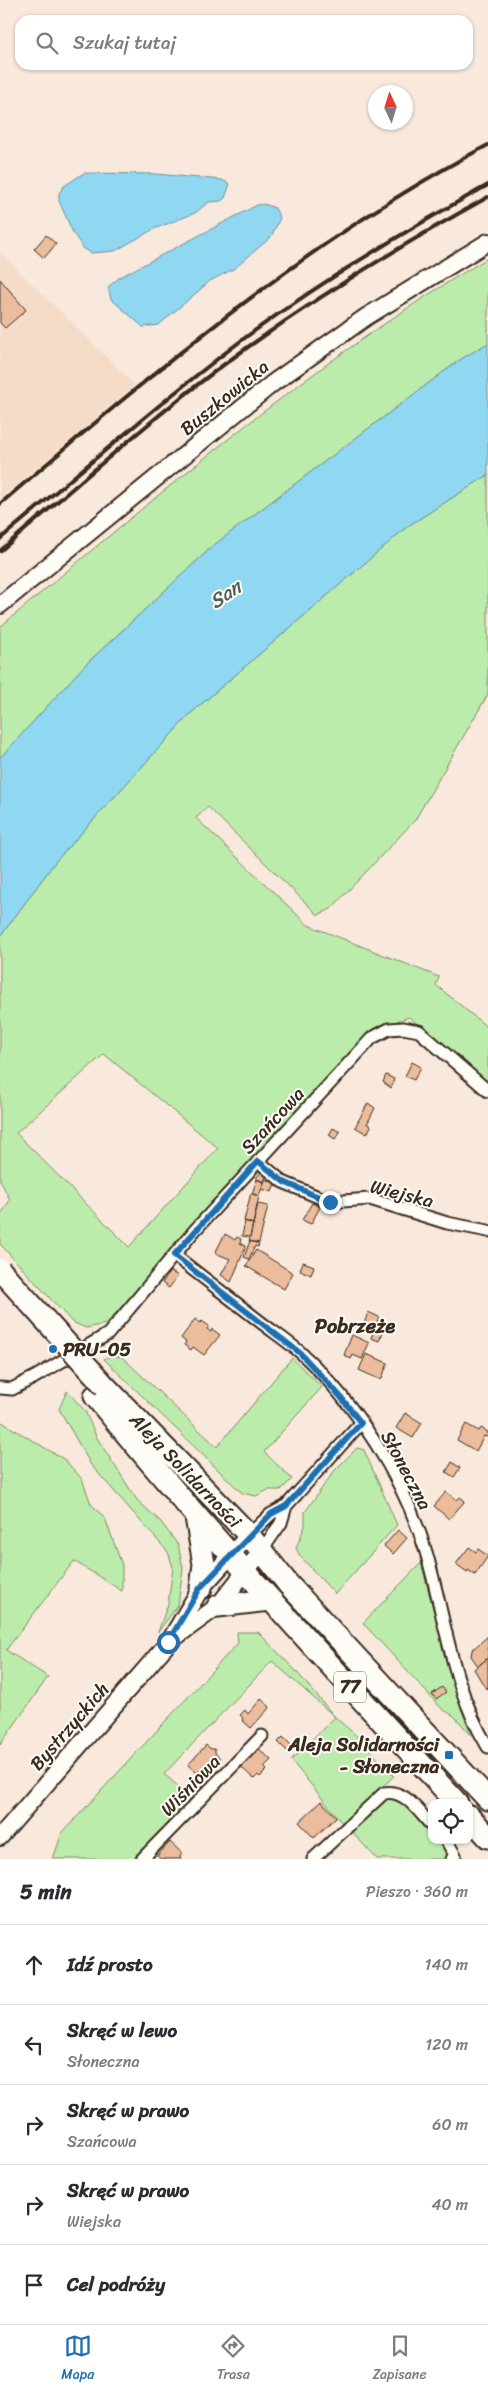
<!DOCTYPE html>
<html lang="pl">
<head>
<meta charset="utf-8">
<style>
	:root { --surface:#fff; --page:#f7f7f7; --text:#2b2b33; --muted:#7c7c81; --line:#e1e1e2; --accent:#1f6fb2 }
	body { margin:0; font-family:Sriracha,sans-serif; background:var(--page); color:var(--text) }
	.controls { position:absolute; right:15px; bottom:15px; display:grid; overflow:hidden; border-radius:10px; box-shadow:0 1px 4px #0004 }
	.controls button { width:45px; height:45px; display:grid; place-items:center; padding:0; border:0; border-bottom:1px solid var(--line); background:var(--surface); color:var(--text); font:25px sans-serif }
	.compass { position:absolute; left:368px; top:85px; width:45px; height:45px; border-radius:50%; background:var(--surface); box-shadow:0 1px 4px #0004; rotate:356deg }
	.stop { position:absolute; width:15px; height:15px; margin:-11px; border:4px solid #1f6fb2; border-radius:50%; background:#fff }
	.stop.end { background:#1f6fb2; border-color:#fff; box-shadow:0 1px 5px #0008 }
	.list { margin:0; padding:0; list-style:none }
	h2 { display:flex; justify-content:space-between; align-items:center; height:65px; margin:0; padding:0 20px; font-size:21px }
	h2 small { font-size:16px; font-weight:400; color:var(--muted) }
	.list li { display:grid; grid-template-columns:32px 1fr auto; gap:15px; align-items:center; box-sizing:border-box; height:80px; padding:0 20px; border-top:1px solid var(--line) }
	.list b { display:block; font-size:19px; white-space:nowrap }
	.list p { margin:0; font-size:16px; white-space:nowrap; color:var(--muted) }
	.list em { font-size:16px; font-style:normal; color:var(--muted) }
	.icon { flex:none; width:28px; height:28px; fill:none; stroke:currentColor; stroke-width:2; stroke-linecap:round; stroke-linejoin:round }
	.map { position:relative; flex:none; width:488px; height:1859px; overflow:hidden }
	.search { position:absolute; background:var(--surface); box-shadow:0 1px 4px #0004; left:15px; right:15px; top:15px; height:55px; display:flex; align-items:center; gap:12px; box-sizing:border-box; padding:0 18px; border-radius:15px; color:var(--muted); font-size:19px }
	.sheet { height:465px; background:var(--surface) }
	nav { display:flex; justify-content:space-around; align-items:center; box-sizing:border-box; height:70px; border-top:1px solid var(--line); background:var(--surface); font-size:14px; color:var(--muted) }
	nav a { display:grid; justify-items:center; gap:2px }
	nav .on { color:var(--accent) }
	.map>svg:first-child { display:block }
	.built { fill:#f4dcc9 }
	.green { fill:#bcecab; stroke:#7c8b64; fill-rule:evenodd }
	.water { fill:#90d7f1; stroke:#6e929d }
	.building { fill:#ecbd9c; stroke:#3b2a1e }
	.lines { fill:none; stroke-linecap:round; stroke-linejoin:round }
	.street-casing { stroke:#3b2a1e; stroke-width:15 }
	.secondary-casing { stroke:#3b2a1e; stroke-width:20 }
	.highway-casing { stroke:#3b2a1e; stroke-width:25 }
	.street { stroke:#fdfcf7; stroke-width:11 }
	.secondary { stroke:#fdfcf7; stroke-width:16 }
	.highway { stroke:#fdfcf7; stroke-width:21 }
	.rail { stroke:#3b2a1e; stroke-width:4 }
	.highway-bridge-casing { stroke:#3b2a1e; stroke-width:25; stroke-linecap:butt }
	.highway-bridge { stroke:#fdfcf7; stroke-width:21 }
	.route { stroke:#1f6fb2; stroke-width:6 }
	.poi-dot { fill:#1f6fb2; stroke:#fdfcf7; stroke-width:2 }
	.labels { text-anchor:middle; stroke-width:4; stroke-linejoin:round; paint-order:stroke }
	.shield { fill:#fdfcf7; stroke:#75695f; stroke-width:1 }
	.shield-label { font-size:18px; font-weight:bold; fill:#3b2a1e }
	.street-label { font-size:19px; fill:#3b2a1e; stroke:#fdfcf7 }
	.poi-label { font-size:19px; font-weight:bold; fill:#3b2a1e; stroke:#fdfcf7; text-anchor:start }
	.water-label { font-size:20px; font-style:italic; fill:#545e5d; stroke:#fdfcf7 }
	.neighbourhood-label { font-size:20px; font-weight:bold; fill:#3b2a1e; stroke:#fdfcf7 }
</style>
</head>
<body>
<div class="map">
<svg width="488" height="1859" viewBox="0 0 488 1859">
	<rect width="100%" height="100%" fill="#f8e9dc"/>
	<filter id="ink" filterUnits="userSpaceOnUse"><feTurbulence type="fractalNoise" baseFrequency=".02" numOctaves="2"/><feDisplacementMap in="SourceGraphic" scale="10" xChannelSelector="R" yChannelSelector="G"/><feConvolveMatrix kernelMatrix="1 2 1 2 8 2 1 2 1" color-interpolation-filters="sRGB"/></filter>
	<g filter="url(#ink)">
		<path class="built" d="M0,252L135,385L0,499Z"/>
		<path class="green" d="M488,258V343L458,361L214,545L84,666L0,758V627C155,498 314,360 488,258Z
			M488,475V694L415,820L331,909L318,915L208,807L196,818L308,925L439,977L436,985L488,1028V1084L409,1017L379,1027L243,1170L106,1324L86,1328L72,1322L0,1244V1216L10,1200L0,1180V937L55,862L190,714L408,526ZM104,1054L218,1148L129,1247L16,1133Z
			M112,1355L122,1357L217,1447L292,1358L322,1387L264,1452L292,1479L281,1490H268L256,1496L242,1493L104,1359Z
			M67,1391L85,1411L97,1438L137,1500L161,1522L178,1545L183,1568L178,1605L158,1632L168,1604L173,1567L168,1552L91,1465L59,1409Z
			M0,1421L65,1460L82,1479L91,1504L105,1518L122,1565V1591L74,1561L6,1650L48,1677L0,1745Z
			M357,1448L364,1450L397,1525L335,1594L300,1556L296,1548L305,1526V1512L335,1470Z
			M421,1563L456,1696L472,1736L454,1716L442,1709L363,1623Z
			M237,1632H258L296,1671L335,1717L359,1738L394,1776L342,1823L291,1760L335,1717L272,1661L164,1774L194,1800L134,1859H53L62,1833L238,1643Z
			M393,1797L405,1802L432,1832V1840H439L445,1847V1856L442,1859H377L349,1829L385,1800Z"/>
		<path class="water" d="M84,173L156,174L222,180L230,184L225,198L221,201L209,202L195,213L154,229L115,251L91,253L83,248L73,233L59,201V193L64,186Z
			M264,204L275,208L280,218L271,237L235,268L210,281L159,325L143,327L111,299L108,287L120,277L257,205Z
			M488,343V475L408,526L190,714L55,862L0,937V758L84,666L214,545L458,361Z"/>
		<path class="building" d="M46,235L56,244L44,258L34,249Z
			M0,279L26,310L5,328L0,323Z
			M412,1062L421,1067L414,1080L405,1076Z
			M386,1075L394,1079L391,1088L383,1082Z
			M368,1103L375,1108L367,1124L371,1126L367,1134L355,1127Z
			M333,1128L340,1132L335,1139L329,1135Z
			M262,1171L267,1174L264,1182L255,1179Z
			M257,1179L264,1182L259,1196L252,1194Z
			M265,1179L275,1183L272,1192L262,1189Z
			M251,1193L259,1196L253,1224L244,1221Z
			M312,1203L320,1207L311,1224L302,1220Z
			M258,1204L268,1206L259,1243L249,1241Z
			M245,1221L253,1224L250,1237L242,1236Z
			M225,1234L235,1240L237,1237L241,1239L240,1243L246,1246L231,1282L221,1275L230,1259L215,1253Z
			M250,1241L259,1244L258,1247L255,1246L249,1259L244,1257Z
			M256,1250L293,1273L284,1289L246,1266Z
			M303,1262L314,1266L311,1275L300,1270Z
			M170,1271L178,1276L169,1288L162,1283Z
			M368,1312L379,1317L373,1332L363,1328Z
			M195,1319L200,1323L202,1321L209,1326L207,1329L211,1332L212,1329L220,1335L204,1355L193,1347L191,1350L184,1345L186,1342L181,1338Z
			M376,1324L385,1328L379,1341L371,1338Z
			M352,1335L369,1343L362,1359L353,1355L351,1359L344,1355Z
			M366,1354L388,1363L381,1380L359,1370Z
			M405,1413L422,1423L413,1438L396,1428Z
			M466,1424L479,1431L481,1428L488,1432L487,1437L484,1436L476,1451L457,1440Z
			M452,1462L460,1468L454,1477L446,1472Z
			M446,1492L457,1500L460,1497L465,1501L449,1519L434,1506Z
			M398,1530L407,1538L393,1554L384,1546Z
			M469,1547L476,1552L478,1549L488,1556L475,1575L468,1570L467,1572L456,1564Z
			M488,1636V1658L478,1666L471,1656L472,1650Z
			M488,1658V1687L486,1689L474,1669Z
			M442,1687L446,1692L436,1699L432,1694Z
			M261,1699L270,1707L251,1728L242,1720L243,1718L240,1715L245,1710L248,1714Z
			M283,1737L294,1748L289,1753L278,1742Z
			M206,1745L211,1749H215V1753L220,1758L211,1770L206,1774L200,1769L197,1773L188,1765Z
			M258,1748L271,1760L264,1767L267,1770L260,1777L258,1775L254,1779L240,1766Z
			M321,1801L336,1817L314,1838L299,1822Z
			M170,1842L182,1853L180,1856L181,1859H161L157,1856Z"/>
		<g class="lines">
			<g class="street-casing">
				<path id="street" d="M258,1161L283,1182L330,1202L370,1199L447,1223L488,1231
					M174,1255C202,1277 230,1298 258,1320C272,1331 287,1341 300,1352C357,1404 404,1479 426,1552C445,1616 452,1689 488,1747
					M0,1388L12,1389L35,1377L108,1334L195,1230L372,1038L389,1029L403,1028L419,1031L488,1091
					M249,1535L271,1514L286,1506L361,1423
					M260,1553L281,1523L286,1506
					M446,1840L455,1855L452,1859
					M142,1859L262,1736
					M313,1859L384,1793C405,1789 418,1811 432,1826"/>
			</g>
			<g class="secondary-casing">
				<path id="secondary" d="M0,605L273,383L366,317L488,242
					M174,1638L218,1606L260,1553
					M0,1837L169,1642L201,1588L249,1535"/>
			</g>
			<g class="highway-casing">
				<path id="highway" d="M105,1386L249,1535L288,1584L488,1799
					M95,1396C210,1537 334,1669 457,1803
					M196,1517L204,1564L201,1588
					M218,1606L270,1600
					M469,1816L488,1837"/>
			</g>
			<use href="#street" class="street"/>
			<use href="#secondary" class="secondary"/>
			<use href="#highway" class="highway"/>
			<path class="rail" d="M0,504C154,372 307,240 488,145
				M0,539C80,472 159,403 242,340C320,282 403,232 488,185
				M0,551C81,482 161,409 248,347C325,292 405,243 488,197"/>
			<g class="highway-bridge-casing">
				<path id="highway-bridge" d="M0,1270L105,1386"/>
			</g>
			<use href="#highway-bridge" class="highway-bridge"/>
		</g>
	</g>
	<g class="lines" filter="url(#ink)">
		<path class="route" d="M168,1642L200,1588L271,1514L286,1506L361,1423L340,1396L300,1353L174,1255L258,1161L284,1182L330,1202"/>
	</g>
	<g class="poi-dot">
		<circle cx="53" cy="1349" r="5"/>
		<rect x="444" y="1750" width="10" height="10" rx="2.5"/>
	</g>
	<g class="labels">
		<rect class="shield" x="334" y="1671.5" width="32" height="31" rx="4"/>
		<g class="shield-label">
			<text x="350" y="1693">77</text>
		</g>
		<g class="street-label">
			<text transform="translate(224 397) rotate(-39)" y="7">Buszkowicka</text>
			<text transform="translate(272 1120) rotate(-47)" y="7">Szańcowa</text>
			<text transform="translate(402 1193) rotate(14)" y="7">Wiejska</text>
			<text transform="translate(186 1470) rotate(46)" y="7">Aleja Solidarności</text>
			<text transform="translate(407 1470) rotate(62)" y="7">Słoneczna</text>
			<text transform="translate(69 1726) rotate(-49)" y="7">Bystrzyckich</text>
			<text transform="translate(190 1785) rotate(-46)" y="7">Wiśniowa</text>
		</g>
		<g class="poi-label">
			<text x="63" y="1356">PRU-05</text>
			<text x="439" y="1751" text-anchor="end">Aleja Solidarności<tspan x="439" dy="22">- Słoneczna</tspan></text>
		</g>
		<g class="water-label">
			<text transform="translate(225 594) rotate(-35)" y="7">San</text>
		</g>
		<g class="neighbourhood-label">
			<text x="355" y="1333">Pobrzeże</text>
		</g>
	</g>
</svg>
<div class="controls">
<button><svg class="icon" aria-label="locate" viewBox="0 0 24 24"><circle cx="12" cy="12" r="6"/><path d="M12 2v4M12 18v4M2 12h4M18 12h4"/></svg></button>
</div>
<svg class="compass" viewBox="-18 -18 36 36"><path d="M0-13l5 13h-10z" fill="#e53935"/><path d="M0 13l5-13h-10z" fill="#7c7c81"/></svg>
<div class="stop" style="left:168px;top:1642px"></div>
<div class="stop end" style="left:330px;top:1202px"></div>
<div class="search"><svg class="icon" aria-label="search" viewBox="0 0 24 24"><circle cx="10" cy="10" r="6"/><path d="M15 15l6 6"/></svg>Szukaj tutaj</div>
</div>
<section class="sheet">
<h2>5 min<small>Pieszo · 360 m</small></h2>
<ul class="list">
<li><svg class="icon" aria-label="ahead" viewBox="0 0 24 24"><path d="M12 20V5M6 11l6-6 6 6"/></svg><div><b>Idź prosto</b></div><em>140 m</em></li>
<li><svg class="icon" aria-label="left" viewBox="0 0 24 24"><path d="M17 20v-9H6M10 6l-5 5 5 5"/></svg><div><b>Skręć w lewo</b><p>Słoneczna</p></div><em>120 m</em></li>
<li><svg class="icon" aria-label="right" viewBox="0 0 24 24"><path d="M7 20v-9h11M14 6l5 5-5 5"/></svg><div><b>Skręć w prawo</b><p>Szańcowa</p></div><em>60 m</em></li>
<li><svg class="icon" aria-label="right" viewBox="0 0 24 24"><path d="M7 20v-9h11M14 6l5 5-5 5"/></svg><div><b>Skręć w prawo</b><p>Wiejska</p></div><em>40 m</em></li>
<li><svg class="icon" aria-label="arrive" viewBox="0 0 24 24"><path d="M6 21V4h12l-3 4 3 4H6"/></svg><div><b>Cel podróży</b></div></li>
</ul>
</section>
<nav>
<a class="on"><svg class="icon" aria-label="map" viewBox="0 0 24 24"><path d="M3 6l6-2 6 2 6-2v14l-6 2-6-2-6 2zM9 4v14M15 6v14"/></svg>Mapa</a>
<a><svg class="icon" aria-label="directions" viewBox="0 0 24 24"><path d="M12 3l9 9-9 9-9-9zM9 14v-3h6M13 9l2 2-2 2"/></svg>Trasa</a>
<a><svg class="icon" aria-label="saved" viewBox="0 0 24 24"><path d="M7 4h10v16l-5-4-5 4z"/></svg>Zapisane</a>
</nav>
</body>
</html>
